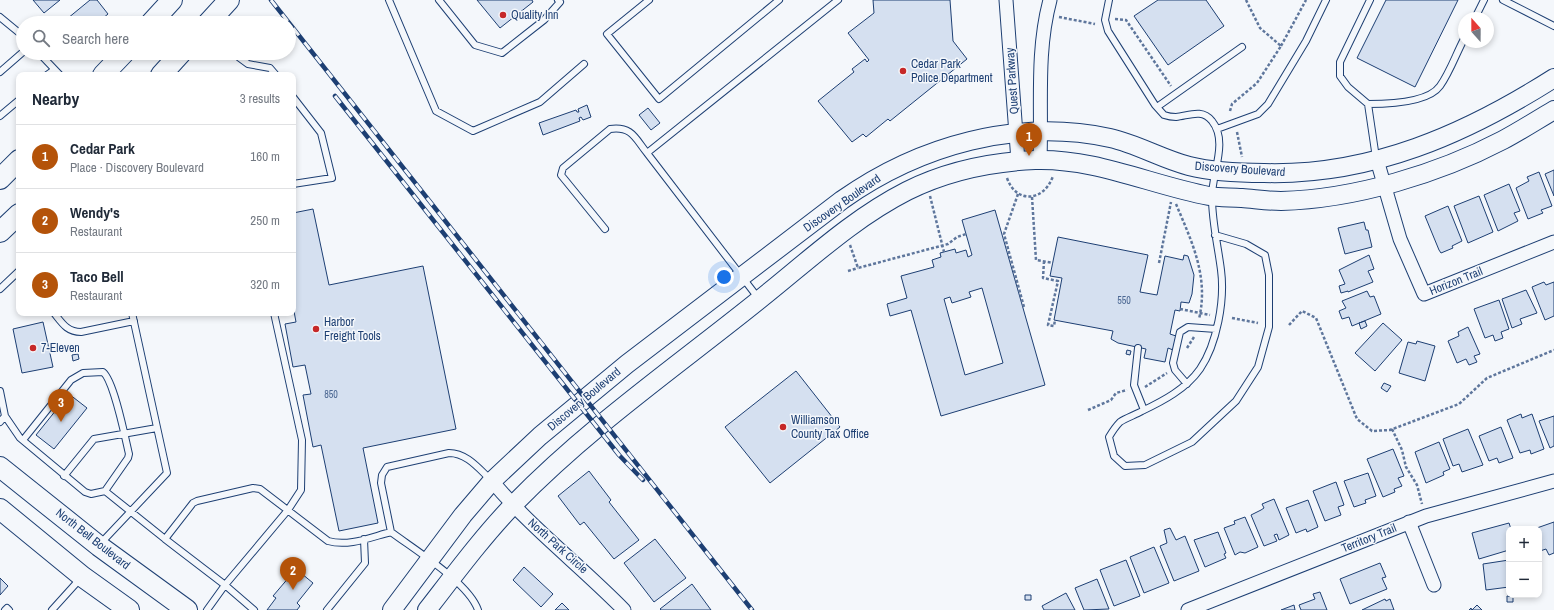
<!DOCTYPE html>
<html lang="en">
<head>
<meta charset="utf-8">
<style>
	:root { --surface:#fff; --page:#f2f2f3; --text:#1f2937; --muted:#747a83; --line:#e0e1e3; --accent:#b45309 }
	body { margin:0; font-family:"Archivo Narrow",sans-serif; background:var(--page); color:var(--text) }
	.controls { position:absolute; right:12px; bottom:12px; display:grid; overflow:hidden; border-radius:8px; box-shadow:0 2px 6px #0003 }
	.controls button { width:36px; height:36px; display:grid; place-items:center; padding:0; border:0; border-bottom:1px solid var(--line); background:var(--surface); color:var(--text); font:20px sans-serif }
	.compass { position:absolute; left:1458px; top:12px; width:36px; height:36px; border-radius:50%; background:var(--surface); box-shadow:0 2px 6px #0003; rotate:339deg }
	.you { position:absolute; left:724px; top:277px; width:14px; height:14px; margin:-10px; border:3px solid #fff; border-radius:50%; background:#1a73e8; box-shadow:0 0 0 6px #1a73e833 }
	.badge { display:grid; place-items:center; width:26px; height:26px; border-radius:50%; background:var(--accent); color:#fff; font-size:13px; font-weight:700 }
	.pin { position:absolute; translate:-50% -33px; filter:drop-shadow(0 1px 2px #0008) }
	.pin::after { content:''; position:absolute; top:21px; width:14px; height:12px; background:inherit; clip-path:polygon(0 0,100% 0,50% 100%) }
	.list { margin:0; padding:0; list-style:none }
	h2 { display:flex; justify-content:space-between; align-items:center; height:52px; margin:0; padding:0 16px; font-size:17px }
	h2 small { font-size:13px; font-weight:400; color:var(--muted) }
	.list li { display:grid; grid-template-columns:26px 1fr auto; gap:12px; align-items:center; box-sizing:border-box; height:64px; padding:0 16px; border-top:1px solid var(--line) }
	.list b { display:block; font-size:15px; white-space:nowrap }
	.list p { margin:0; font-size:13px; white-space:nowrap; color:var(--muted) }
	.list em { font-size:13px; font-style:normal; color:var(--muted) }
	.icon { flex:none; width:22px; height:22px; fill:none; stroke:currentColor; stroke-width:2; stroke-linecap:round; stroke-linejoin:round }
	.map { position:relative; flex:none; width:1554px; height:610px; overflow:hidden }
	.search { position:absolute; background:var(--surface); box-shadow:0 2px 6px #0003; left:16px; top:16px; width:280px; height:44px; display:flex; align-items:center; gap:10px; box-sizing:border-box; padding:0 14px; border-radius:22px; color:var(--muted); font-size:15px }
	.panel { position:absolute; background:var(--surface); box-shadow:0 2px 6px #0003; left:16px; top:72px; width:280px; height:244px; border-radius:8px }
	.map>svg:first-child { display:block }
	.building { fill:#d5e0f0; stroke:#1d3f73; fill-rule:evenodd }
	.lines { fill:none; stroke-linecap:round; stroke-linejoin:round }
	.lane-casing { stroke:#1d3f73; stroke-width:8 }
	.street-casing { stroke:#1d3f73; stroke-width:15 }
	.secondary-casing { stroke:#1d3f73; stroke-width:20 }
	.primary-casing { stroke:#1d3f73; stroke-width:22 }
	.path { stroke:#5e769c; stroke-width:2.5; stroke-dasharray:3 2; stroke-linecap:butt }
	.lane { stroke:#f4f7fb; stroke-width:6 }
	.street { stroke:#f4f7fb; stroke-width:13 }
	.secondary { stroke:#f4f7fb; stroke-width:18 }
	.primary { stroke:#f4f7fb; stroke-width:20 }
	.rail-casing { stroke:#1d3f73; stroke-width:4.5 }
	.rail { stroke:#f4f7fb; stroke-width:3; stroke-dasharray:9; stroke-linecap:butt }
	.poi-dot { fill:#c62828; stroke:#f4f7fb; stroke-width:1.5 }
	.labels { text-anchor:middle; stroke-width:3; stroke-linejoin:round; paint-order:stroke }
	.number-label { font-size:10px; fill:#4b6792 }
	.poi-label { font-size:12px; fill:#1d3f73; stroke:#f4f7fb; text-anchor:start }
	.street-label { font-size:12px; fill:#1d3f73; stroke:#f4f7fb }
</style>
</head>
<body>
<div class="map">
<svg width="1554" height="610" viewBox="0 0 1554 610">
	<rect width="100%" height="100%" fill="#f4f7fb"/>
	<path class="building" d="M33,0H60L44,13Z
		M90,0H97L108,14L97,23H62Z
		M477,0H532L533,2L500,28Z
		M873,0H950L953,41L967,59L890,121L888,119L866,137L863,134L852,142L818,101L854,72L852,69L865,59L867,62L869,60L848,33L874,13Z
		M1158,0H1206L1224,26L1168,65L1134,16Z
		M1386,0H1458L1415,87L1357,58Z
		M587,105L591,117L583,120L581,117L579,118L580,121L543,135L539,123L576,110L577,112H579L578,109Z
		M648,108L660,123L651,130L639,115Z
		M1554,170V196L1545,174Z
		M1539,172L1552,206L1541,210L1543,213L1528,219L1516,188L1529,181L1527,177Z
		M1509,184L1520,211L1514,213L1518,221L1498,231L1484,195Z
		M1479,196L1493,232L1468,243L1454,206Z
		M1448,206L1462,241L1452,246L1453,248L1441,253L1439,250L1425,216Z
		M313,209L329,285L423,266L456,429L363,448L378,523L339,531L321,445L313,447L303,395L311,394L305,365L293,367L285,324L296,322L293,306V213Z
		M995,210L1045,385L941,416L911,310L890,316L887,304L907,298L901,276L934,267L932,260L941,257L940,253L955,249L956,253L966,250L968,257L972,255L962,220ZM982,288L1003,363L965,375L944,299L950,297L952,303L971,297L969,292Z
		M1364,222L1366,230H1368L1372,247L1345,254L1338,228Z
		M1058,237L1148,255L1140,292L1157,295L1165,256L1183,260L1184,255L1188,256L1194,275L1192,294L1189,303L1181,302L1180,311L1175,310L1170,334L1176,336L1173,350L1168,348L1165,362L1144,358L1146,349L1118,343L1111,339L1113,331L1054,320L1062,278L1050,276Z
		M1369,255L1374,269L1368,271L1373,282L1348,292V291L1341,293L1339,286L1345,284L1339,270Z
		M1544,282L1546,285L1554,282V316L1545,320L1532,287Z
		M1526,290L1537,313L1520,319L1522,324L1512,328L1502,299Z
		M1367,291L1370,297L1374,296L1381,314L1352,326L1349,317L1342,319L1339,311L1346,308L1342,301Z
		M1499,300L1509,329L1501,332L1503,338L1495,341L1493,335L1485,338L1474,309Z
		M1365,321L1367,326L1361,329L1359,323Z
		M43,322L53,367L22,373L13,329Z
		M1383,323L1402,340L1375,371L1355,353Z
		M1468,327L1480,354L1474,356L1477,362L1469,365L1466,359L1457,363L1448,341L1459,336L1458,332Z
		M1417,341L1435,346L1425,381L1399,373L1408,342L1416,344Z
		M1127,350L1131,351L1130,355L1126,354Z
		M78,354L79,359L73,361L72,355Z
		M796,371L840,427L770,483L725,427Z
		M1384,383L1391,386L1387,392L1381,388Z
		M69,394L87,408L54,449L36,435Z
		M1521,414L1522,418L1532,414L1544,449L1531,454L1530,450L1520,453L1507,420Z
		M1554,416V446L1550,448L1539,421Z
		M1501,427L1513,458L1499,463L1497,458L1489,461L1479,436Z
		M1468,429L1483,465L1462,472L1459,464L1453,466L1443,439Z
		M1439,442L1450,469L1443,472L1444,475L1426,483L1415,452Z
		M1393,449L1404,476L1398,478L1402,486L1394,489L1395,492L1383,497L1367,459Z
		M589,471L611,500L609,502L639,540L614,559L584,522L580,525L558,496Z
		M1368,473L1376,496L1365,500L1366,503L1354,507L1344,481Z
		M1336,482L1344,505L1338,507L1341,515L1325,521L1313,491Z
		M1274,499L1289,535L1279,540L1277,534L1274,535L1277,541L1264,546L1251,515L1261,510L1264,508L1262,504Z
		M1308,500L1318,527L1307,532L1306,529L1296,533L1286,508Z
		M1245,517L1258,547L1245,553L1240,552L1235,555L1224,528L1235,524L1234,521Z
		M1554,522V553L1549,555L1546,549L1540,551L1539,529H1534Z
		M1509,523L1511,529H1509V550L1479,559L1472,533Z
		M1170,528L1176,540L1185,536L1199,571L1174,581L1160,546L1167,543L1164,530Z
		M1218,532L1226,553L1224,554L1226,558L1205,567L1194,540Z
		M655,539L686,578L654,602L624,563Z
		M1154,547L1169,583L1144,593L1130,557Z
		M1126,560L1140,596L1114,606L1100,570Z
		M1509,560V587L1486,590L1483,564Z
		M1380,563L1386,577L1382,578L1387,589L1350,604L1340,579Z
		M524,567L553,594L541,607L513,580Z
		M296,569L313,583L297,603L300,606L297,610H267L276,598L273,596Z
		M0,578L8,586L0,595Z
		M1097,579L1109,609L1084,610L1075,588Z
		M692,584L711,610H661L660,609Z
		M1320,592L1327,610H1301L1299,605L1315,599L1313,594Z
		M1066,593L1075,610H1044L1042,606Z
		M1025,595H1031V600H1025Z
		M1507,596L1513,597V602H1507Z
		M1385,599L1386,601L1390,599L1394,610H1362Z
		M562,603L569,610H555Z
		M1294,605L1295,610H1281Z
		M1477,605L1482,610H1469L1471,608L1472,610Z"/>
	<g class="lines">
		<g class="lane-casing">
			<path id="lane" d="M389,0L436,111L473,131L540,102L584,64
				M439,0L475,45L502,53L544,20L560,2L558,0
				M649,0L607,34L659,99L779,0
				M1109,0L1105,20L1108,31L1155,105L1164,115C1167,116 1172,117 1176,117C1188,116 1202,108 1212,121C1229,142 1211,175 1212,198C1212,222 1218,246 1221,270C1225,300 1217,344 1200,369C1186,389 1163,401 1142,411C1135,415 1126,418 1120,422C1116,426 1112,432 1109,437L1114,456L1125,466L1145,465L1192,442L1236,401L1258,367L1269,327V275L1265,255L1246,244L1215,235
				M1370,0L1340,62V76L1348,87L1368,104L1376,158
				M1503,0L1554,26
				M0,17L23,36
				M1475,18L1484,0
				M39,53L60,75
				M233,53L248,64L270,68L276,75
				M0,72L23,52
				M47,75L54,70
				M293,97L321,133L332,178L293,184
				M1368,104C1387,104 1428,103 1440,86C1450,72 1456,54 1464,39
				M1157,107L1242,47
				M0,116L19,100
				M1217,129L1258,114L1268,104L1306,41L1326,0
				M605,229L561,175L563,168L610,129C632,126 635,138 647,153
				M0,289L19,271
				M759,299L647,153L838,0
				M54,313C62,323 67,332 81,332L134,321
				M1138,348L1134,385L1144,410
				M1187,384L1175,370L1173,363L1180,332L1188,327L1216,329
				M0,391L5,416
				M0,422L5,416L20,438L85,492L91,494L105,491L165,539
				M23,440L71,380L83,373L103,372C114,381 125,437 129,454L128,458L105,491
				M64,476L94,439L157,428
				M391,532L381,483L382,475L387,467L449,453C467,453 479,469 491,480
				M100,544L167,473L132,313
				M5,610L7,608L9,610
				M52,610L80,579
				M207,610L225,585L288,510L301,490L302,440L274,313
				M254,610L225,585L165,539L193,503L197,501L253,488L260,489L328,541C349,547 371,537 391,532C415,550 469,583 478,610
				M327,610L365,563L364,539"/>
		</g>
		<g class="street-casing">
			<path id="street" d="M1006,0L1018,161
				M1040,160C1042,106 1036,52 1050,0
				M1377,160L1400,239L1424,294L1554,242
				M492,481C531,528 581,566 624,610
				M1409,522L1434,585
				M1188,610L1426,516L1554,481"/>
		</g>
		<g class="secondary-casing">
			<path id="secondary" d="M392,610L463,515L492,481L540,436L627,364L842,200C920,145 1017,118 1110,138C1137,144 1162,159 1189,166C1213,172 1240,173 1264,173C1371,176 1466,134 1554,78
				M427,610C455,574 483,536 515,503C589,427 677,366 759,300C807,262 852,219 907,191C947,171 991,162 1035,160C1095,158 1151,185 1209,196C1220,198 1231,197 1242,198C1255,199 1268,201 1281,201C1355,199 1438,174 1503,140C1520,131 1537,120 1554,110"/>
		</g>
		<g class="primary-casing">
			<path id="primary" d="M151,23L172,0
				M208,23L229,0
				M103,75L124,53
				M161,75L181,53
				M0,179L19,160
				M0,232L19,214
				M0,467L99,546L187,610
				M0,509L83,577L129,610"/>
		</g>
		<path class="path" d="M1059,17L1095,24
			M1115,19L1126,20L1171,86
			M1281,46L1306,0
			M1230,111L1232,104L1257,83L1281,46L1260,28L1246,0
			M1237,132L1242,157
			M1007,178C1016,204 1044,202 1053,176
			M1018,194L1004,234L1024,307
			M930,196L944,252
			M1032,197L1036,260L1053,263
			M1176,204C1192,242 1209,277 1199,319
			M850,245L858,268L948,244L957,237L966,234
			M1044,261L1043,278L1058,281L1048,325L1054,326L1055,320
			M1159,263L1171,202
			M848,271L858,268
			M1180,309L1210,315
			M1232,318L1258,323
			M1289,325L1302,311L1316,318L1357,419L1372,431L1390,430L1459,404L1487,378L1554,350
			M1187,348L1194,337
			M1145,387L1167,373
			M1088,410L1111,400L1116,393L1127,390
			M1392,429L1402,450L1406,467L1417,485L1422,504"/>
		<use href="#lane" class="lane"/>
		<use href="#street" class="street"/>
		<use href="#secondary" class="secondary"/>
		<use href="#primary" class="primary"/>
		<g class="rail-casing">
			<path id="rail" d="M271,0L752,610
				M335,96L619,455L643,480"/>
		</g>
		<use href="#rail" class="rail"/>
	</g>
	<g class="poi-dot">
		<circle cx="503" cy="15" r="4"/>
		<circle cx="903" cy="71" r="4"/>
		<circle cx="316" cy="329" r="4"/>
		<circle cx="33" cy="348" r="4"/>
		<circle cx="783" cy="427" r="4"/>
	</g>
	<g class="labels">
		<g class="number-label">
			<text x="1124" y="304">550</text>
			<text x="331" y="398">850</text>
		</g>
		<g class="poi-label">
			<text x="511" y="19">Quality Inn</text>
			<text x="911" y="68">Cedar Park<tspan x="911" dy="14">Police Department</tspan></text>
			<text x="324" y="326">Harbor<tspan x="324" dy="14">Freight Tools</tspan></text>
			<text x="41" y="352">7-Eleven</text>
			<text x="791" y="424">Williamson<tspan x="791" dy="14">County Tax Office</tspan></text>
		</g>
		<g class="street-label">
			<text transform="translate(1012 81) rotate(-94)" y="4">Quest Parkway</text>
			<text transform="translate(1240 169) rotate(4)" y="4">Discovery Boulevard</text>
			<text transform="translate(842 203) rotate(-35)" y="4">Discovery Boulevard</text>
			<text transform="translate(1456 281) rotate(-22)" y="4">Horizon Trail</text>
			<text transform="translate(584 399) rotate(-40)" y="4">Discovery Boulevard</text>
			<text transform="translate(1369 538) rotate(-22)" y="4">Territory Trail</text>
			<text transform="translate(93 539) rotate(38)" y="4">North Bell Boulevard</text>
			<text transform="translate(558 546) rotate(42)" y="4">North Park Circle</text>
		</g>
	</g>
</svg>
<div class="controls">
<button>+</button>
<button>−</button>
</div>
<svg class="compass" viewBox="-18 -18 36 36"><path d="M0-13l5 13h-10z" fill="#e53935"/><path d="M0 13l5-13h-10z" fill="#747a83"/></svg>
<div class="you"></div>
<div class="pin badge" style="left:1029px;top:156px">1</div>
<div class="pin badge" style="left:293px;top:590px">2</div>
<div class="pin badge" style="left:61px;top:422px">3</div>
<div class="search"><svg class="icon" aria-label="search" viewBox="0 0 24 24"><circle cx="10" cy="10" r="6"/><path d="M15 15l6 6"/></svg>Search here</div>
<section class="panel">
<h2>Nearby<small>3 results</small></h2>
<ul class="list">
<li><span class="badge">1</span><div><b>Cedar Park</b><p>Place · Discovery Boulevard</p></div><em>160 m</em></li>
<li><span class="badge">2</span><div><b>Wendy's</b><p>Restaurant</p></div><em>250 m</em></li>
<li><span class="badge">3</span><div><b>Taco Bell</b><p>Restaurant</p></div><em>320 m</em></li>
</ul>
</section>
</div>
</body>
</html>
